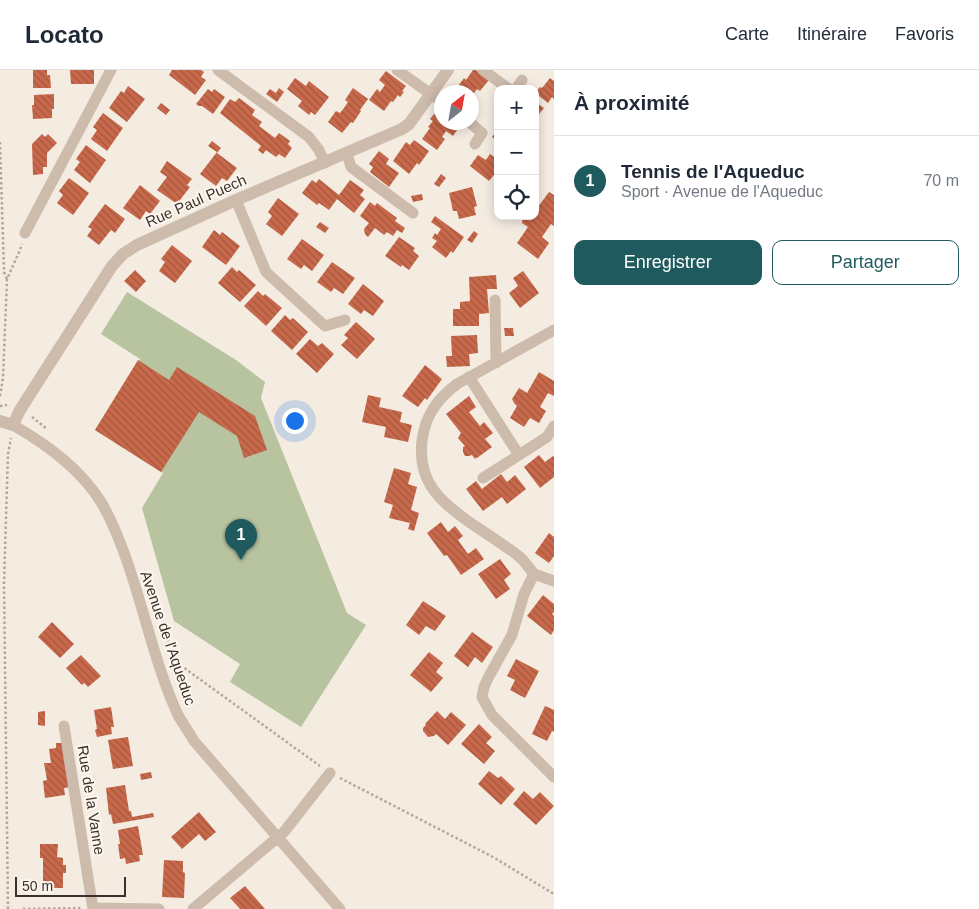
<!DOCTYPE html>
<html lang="fr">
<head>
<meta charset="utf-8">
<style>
	:root { --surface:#fff; --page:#f2f2f3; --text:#1f2937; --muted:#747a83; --line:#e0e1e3; --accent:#1f5a5e }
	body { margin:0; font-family:Arial,sans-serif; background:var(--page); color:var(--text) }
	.controls { position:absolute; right:15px; top:15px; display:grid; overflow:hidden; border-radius:10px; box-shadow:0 2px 12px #0003 }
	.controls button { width:45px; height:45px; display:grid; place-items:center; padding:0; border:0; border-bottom:1px solid var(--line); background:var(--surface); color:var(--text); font:25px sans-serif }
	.compass { position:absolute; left:434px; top:15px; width:45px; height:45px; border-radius:50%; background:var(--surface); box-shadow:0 2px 12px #0003; rotate:31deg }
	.scale { position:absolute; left:15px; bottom:12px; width:111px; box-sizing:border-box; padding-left:5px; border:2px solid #3b302b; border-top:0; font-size:14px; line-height:18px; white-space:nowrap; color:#3b302b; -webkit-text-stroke:4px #fbf5ee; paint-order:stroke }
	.you { position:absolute; left:294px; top:350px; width:18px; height:18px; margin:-12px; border:4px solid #fff; border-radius:50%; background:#1a73e8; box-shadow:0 0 0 8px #1a73e833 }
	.badge { display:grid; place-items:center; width:32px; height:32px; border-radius:50%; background:var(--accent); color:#fff; font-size:16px; font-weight:700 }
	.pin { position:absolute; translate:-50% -41px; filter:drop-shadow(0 1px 2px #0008) }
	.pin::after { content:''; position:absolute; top:26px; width:18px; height:15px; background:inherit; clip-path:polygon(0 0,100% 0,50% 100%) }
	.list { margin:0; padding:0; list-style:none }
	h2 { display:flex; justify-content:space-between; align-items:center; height:65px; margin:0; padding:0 20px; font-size:21px }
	h2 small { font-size:16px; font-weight:400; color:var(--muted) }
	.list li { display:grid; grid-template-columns:32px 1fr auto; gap:15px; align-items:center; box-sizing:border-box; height:90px; padding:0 20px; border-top:1px solid var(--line) }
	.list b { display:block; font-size:19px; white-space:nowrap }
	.list p { margin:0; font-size:16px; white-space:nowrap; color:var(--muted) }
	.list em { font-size:16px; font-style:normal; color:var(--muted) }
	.actions { display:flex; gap:10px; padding:15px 20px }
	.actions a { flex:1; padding:11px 0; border:1px solid var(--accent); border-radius:10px; text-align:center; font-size:18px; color:var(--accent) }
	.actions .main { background:var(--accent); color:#fff }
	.icon { flex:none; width:28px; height:28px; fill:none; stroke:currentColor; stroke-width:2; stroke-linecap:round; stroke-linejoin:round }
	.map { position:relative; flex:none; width:554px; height:839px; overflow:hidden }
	header { display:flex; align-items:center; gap:30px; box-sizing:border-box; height:70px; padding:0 25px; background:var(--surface); border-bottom:1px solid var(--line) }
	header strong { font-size:24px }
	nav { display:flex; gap:28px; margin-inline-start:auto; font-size:18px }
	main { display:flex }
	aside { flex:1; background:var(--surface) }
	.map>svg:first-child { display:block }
	.green { fill:#b8c4a0 }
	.building { fill:url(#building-back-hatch) }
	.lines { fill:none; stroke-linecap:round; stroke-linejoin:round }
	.path { stroke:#b9a596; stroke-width:2.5; stroke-dasharray:2.5 2.5; stroke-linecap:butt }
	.minor { stroke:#cdbbac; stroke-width:11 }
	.tertiary { stroke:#cdbbac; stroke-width:12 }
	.labels { text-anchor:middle; stroke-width:4.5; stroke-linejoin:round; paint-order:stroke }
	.street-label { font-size:15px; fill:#3b302b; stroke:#fbf5ee }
</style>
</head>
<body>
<header>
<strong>Locato</strong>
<nav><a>Carte</a><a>Itinéraire</a><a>Favoris</a></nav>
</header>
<main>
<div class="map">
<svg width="554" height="839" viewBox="0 0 554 839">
	<defs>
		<pattern id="building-back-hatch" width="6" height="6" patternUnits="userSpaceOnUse" patternTransform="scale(1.25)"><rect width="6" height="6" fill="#c8694b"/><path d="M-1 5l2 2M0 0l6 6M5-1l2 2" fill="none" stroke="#a4573f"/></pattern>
	</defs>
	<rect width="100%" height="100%" fill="#f4ebe1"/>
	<path class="green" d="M127,222L236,290L265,312L261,328L347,543L366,555L301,657L230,612L240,594L174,551L142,438L163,403L95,360L140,289L101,264Z"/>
	<path class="building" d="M33,0H47V5H50L51,18H33Z
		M70,0H94V14H71Z
		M172,0H201L204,2L201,7L206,10L195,25L169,5Z
		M473,0H476L489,10L480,21L477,19L472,26V22H457L455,20L464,8L466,10Z
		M386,1L406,16L402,21L404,22L400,27L398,25L393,32L391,31L384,41L369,30L377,19L380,22L385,15L379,10Z
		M295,8L306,16L309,11L329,27L315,45L311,42L309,45L298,36L302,31L287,19Z
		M550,8L554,11V29L552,27L548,33L535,23L540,17L542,18Z
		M128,16L145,29L127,52L109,38L121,21L124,23Z
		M279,18L284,22L277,32L266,24L270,19L276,23Z
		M353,18L368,29L360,40L361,41L353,53L351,52L342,63L328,52L336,41L340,43L344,38L348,32L345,30Z
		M208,19L212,22L214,19L225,27L213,44L202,36H199L196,34Z
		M54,24V39H52V48L33,49L32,35H34V25Z
		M239,28L255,40L252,45L262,52L259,56L275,68L279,63L290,71L288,74L292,78L285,88L279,84L276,87L266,80L263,84L258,80L261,76L220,43L230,29L235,32Z
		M535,32L544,38L535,49Z
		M161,33L170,40L166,45L157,38Z
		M440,40L442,42V52H456L460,56L453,66L446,61L442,67L445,69L437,80L422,69L430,58L428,57L433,51L430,49L434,44L436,46Z
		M103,43L123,58L107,81L91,69L97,60L93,57Z
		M498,59V72L492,67Z
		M42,64L45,67L48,64L57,73L47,83V97H43V104L33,105L32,74Z
		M414,70L429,81L419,95L417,93L409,104L393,91L406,72L410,75Z
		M212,71L221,78L217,83L237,98L227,111L222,108L216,116L200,104L217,82L208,76Z
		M86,75L106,90L90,113L74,100L80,92L76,89Z
		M379,81L389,89L386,94L399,103L389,117L370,102L373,97L369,94Z
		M490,84L498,90V100L489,111L470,96L478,85L486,90Z
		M167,91L192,109L187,115L190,117L177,134L157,120L167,107L160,102Z
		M441,104L446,108L439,117L434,114Z
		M69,108L89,123L73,145L57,133L63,125L59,121Z
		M319,109L339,125L350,110L364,120L360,125L365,129L354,143L337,129L329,140L319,133L317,135L302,123L312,110L316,113Z
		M140,115L160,131L150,144L146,141L140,150L123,138Z
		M472,117L477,136L474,137L476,145L459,149L457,141H453L449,123Z
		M549,122L554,125V156L551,154L542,167L549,173L538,189L517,173L528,157L522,153V151L525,146H535V141Z
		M422,124L423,130L413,132L411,126Z
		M278,128L299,144L282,166L266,154L272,146L268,142Z
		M370,132L375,136L377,133L397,148L395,151L405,158L402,163L397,160L393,166L387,162L384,165L375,158L368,167L365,164L364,159L369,153L360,146Z
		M105,134L125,149L115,163L111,160L99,175L87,166L92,159L88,157Z
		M435,146L464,167L453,183L451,181L446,188L432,177L437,171L432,168L435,163L437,165L441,159L431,152Z
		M320,152L329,158L325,163L316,157Z
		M214,160L220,165L222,162L240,176L226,195L202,177Z
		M474,161L478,164L472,173L467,170Z
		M399,167L415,178L413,181L419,186L409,200L402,195L401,197L385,186Z
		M302,169L324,185L312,201L304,195L301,199L287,189Z
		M172,175L192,191L175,213L159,201L165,192L161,189Z
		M332,192L355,208L343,224L334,218L331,222L317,212Z
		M232,197L237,202L239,200L256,215L240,232L218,213Z
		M135,200L146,211L136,222L124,211Z
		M523,201L539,223L520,238L509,223L518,216L513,208Z
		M496,205L497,219H487L489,243L479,244V256H453V239H460V232L470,231L469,207Z
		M363,214L384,231L373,246L364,240L361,244L348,234Z
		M258,221L263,226L265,224L282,238L266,256L244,236Z
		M285,245L290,250L293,248L308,262L292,280L271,261Z
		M356,252L375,269L357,289L341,275L348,268L344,265Z
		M504,258H513L514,266H505Z
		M477,265L478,283L469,284L470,296L447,297L446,286H452L451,266Z
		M310,269L318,276L322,273L334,284L317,303L296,284Z
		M138,290L169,310L177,297L255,346L267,380L244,388L237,366L199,342L161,402L95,360Z
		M425,295L442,309L427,330L425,328L418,337L402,326Z
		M539,302L554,311V326L548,323L540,337L546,341L539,353L530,348L524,357L510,348L517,336L514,333L512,329L519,318L527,323Z
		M368,325L381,328L379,337L402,342L400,352L412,355L408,372L384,367L386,357L362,352Z
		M469,326L476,337L469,342L480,356L484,352L493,363L485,369L492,377L477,388V387L475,389L472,385L469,386H465L463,382V377L465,376L458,368L461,363L446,344Z
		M539,385L545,392L553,386L554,387V407L540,418L524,397Z
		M394,398L411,403L408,414L417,417L411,440L419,443L414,461L408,459L410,453L389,448L393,435L384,432Z
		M501,404L507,412L515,405L526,419L507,434L502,427L483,441L466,419L476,411L482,419Z
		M441,452L448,462L455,456L463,466L458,470L468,484L476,478L484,489L461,505L447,485L444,486L427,463Z
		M549,463L554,467V486L549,493L535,483Z
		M500,489L511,504L504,510L510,519L496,529L478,504Z
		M543,525L554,534V542L552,544L554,546V560L551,565L527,546Z
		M423,531L446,546L435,561L426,556L419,565L406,555Z
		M52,552L74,574L60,588L38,567Z
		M472,562L493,577L482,593L475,587L468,597L454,586Z
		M429,582L443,593L436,602L443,608L431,622L410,605Z
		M81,585L101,606L88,617L84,613L82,615L66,598Z
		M516,589L539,601L525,628L510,620L515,610L507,606Z
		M545,636L554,640V662L552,661L547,671L532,664Z
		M111,637L114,657H111L112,664L97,667L95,660L97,659L94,640Z
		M45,641V656L38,655V642Z
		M437,641L445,649L451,642L466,655L448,675L436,664L434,666L428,667L423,661V658L426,655L425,654Z
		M479,654L492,667L486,673L495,681L484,694L461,674Z
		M128,667L133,696L113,699L108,670Z
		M56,673H63L71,717L64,718L65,725L45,728L43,711L47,710L44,693H51L49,679L56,678Z
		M489,701L498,708L501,706L515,719L501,735L478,714Z
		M151,702L152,708L141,710L140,704Z
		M125,715L129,741H131L132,747L153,743L154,747L113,754L111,744L109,745L106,718Z
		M524,721L533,729L540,722L554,736L536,755L513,734Z
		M199,742L216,762L205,771L199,764L182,779L171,767Z
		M138,756L143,785H139L140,791L126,794L125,788L120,789L118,774H120L118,760Z
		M40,774H58L57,787L63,788V795H66V803H63V818H43V788H40Z
		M164,790L183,791V802L185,803L184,828L162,827Z
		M245,816L265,839H240L230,828Z"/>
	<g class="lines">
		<path class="path" d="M0,72L4,202L7,209
			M0,326L3,308L7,209L20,180L22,174
			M0,336L7,335
			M32,347L47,359
			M162,555L176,592L320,696
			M340,708L493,787L554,824
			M8,839L4,513L8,384L11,368
			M23,839L81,838"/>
		<path class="minor" d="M218,0L309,67L319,80L325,93
			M397,0L442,32
			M483,0L509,19
			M516,19L522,10
			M469,52L482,63L475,74
			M347,84L351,97L413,143
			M236,130L266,202L325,256L345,250
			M25,163L111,0
			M495,230L496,293
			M554,260L457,314C437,329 425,346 422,371C417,414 443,434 475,456C489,465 502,474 516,484L522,489L534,504L554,511
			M469,307L519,385
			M13,355C46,374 80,398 101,432C117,459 127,489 136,519C149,561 160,606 178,645C183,654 189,662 194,671L340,839
			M483,408L547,367L554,356
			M534,504L524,524L512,565L488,608L484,617L482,627L492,645L554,707
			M64,656L93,839
			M93,838L159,839
			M193,839L284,762L330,703"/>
		<path class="tertiary" d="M0,351L13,355L20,340L112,196L123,184L137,175L236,130L402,59L409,54L448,0"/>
	</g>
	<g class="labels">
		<g class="street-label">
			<text transform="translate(196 131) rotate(-24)" y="5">Rue Paul Puech</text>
			<text transform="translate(168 568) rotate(71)" y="5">Avenue de l'Aqueduc</text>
			<text transform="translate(91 730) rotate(81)" y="5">Rue de la Vanne</text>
		</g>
	</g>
</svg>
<div class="controls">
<button>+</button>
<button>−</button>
<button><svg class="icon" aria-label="locate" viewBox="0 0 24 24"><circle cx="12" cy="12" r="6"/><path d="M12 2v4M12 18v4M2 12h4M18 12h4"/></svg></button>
</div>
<svg class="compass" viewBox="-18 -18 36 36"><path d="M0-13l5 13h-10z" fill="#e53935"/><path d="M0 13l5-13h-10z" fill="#747a83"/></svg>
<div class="scale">50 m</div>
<div class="you"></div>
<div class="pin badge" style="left:241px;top:490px">1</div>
</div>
<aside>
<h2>À proximité<small></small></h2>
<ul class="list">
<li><span class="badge">1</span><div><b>Tennis de l'Aqueduc</b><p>Sport · Avenue de l'Aqueduc</p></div><em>70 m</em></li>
</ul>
<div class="actions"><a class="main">Enregistrer</a><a>Partager</a></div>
</aside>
</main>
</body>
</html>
